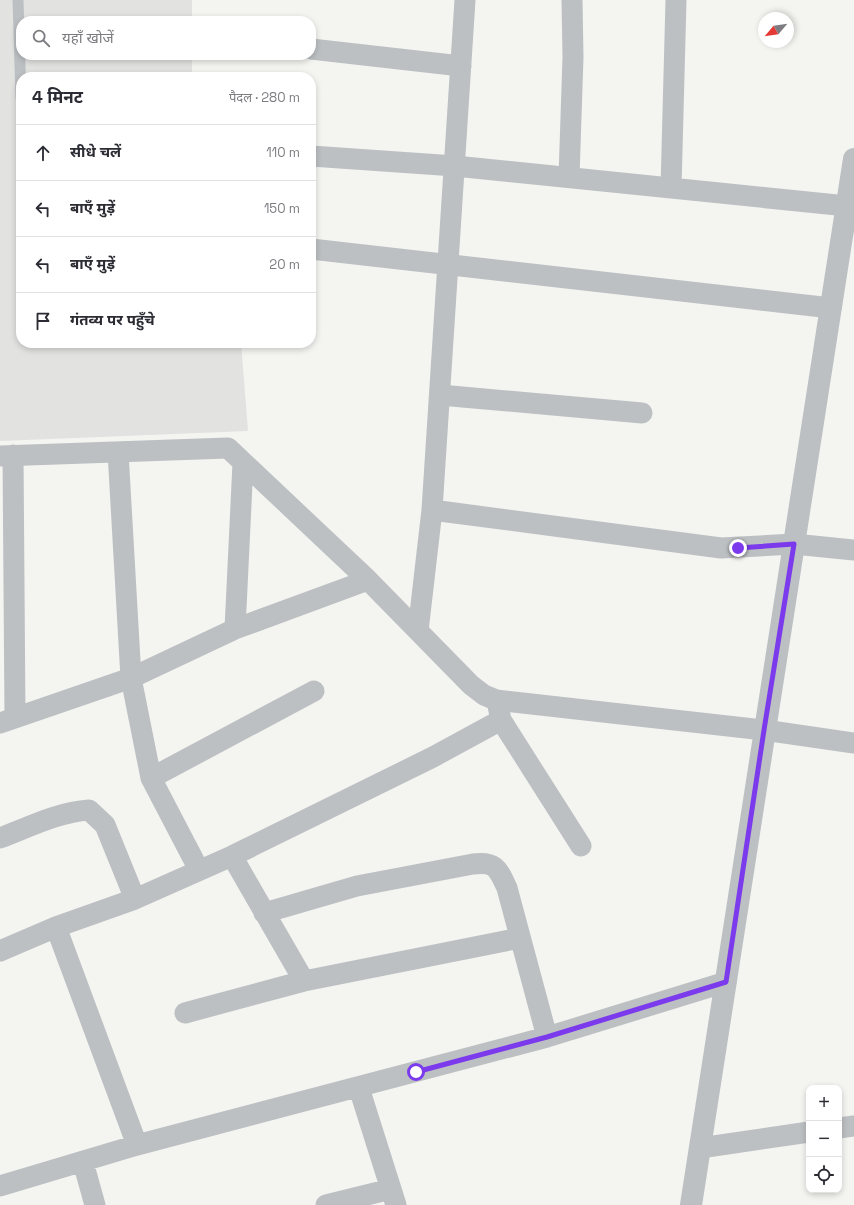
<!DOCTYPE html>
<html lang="hi">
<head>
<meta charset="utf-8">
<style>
	:root { --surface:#fff; --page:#f7f7f7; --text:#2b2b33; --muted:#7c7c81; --line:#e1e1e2 }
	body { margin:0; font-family:"Space Grotesk","Noto Sans Devanagari",sans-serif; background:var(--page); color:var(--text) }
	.controls { position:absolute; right:12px; bottom:12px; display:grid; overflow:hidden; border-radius:8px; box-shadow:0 2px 6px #0003 }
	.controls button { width:36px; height:36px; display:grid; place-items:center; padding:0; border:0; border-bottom:1px solid var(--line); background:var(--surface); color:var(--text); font:20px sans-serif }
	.compass { position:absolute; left:758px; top:12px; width:36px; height:36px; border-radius:50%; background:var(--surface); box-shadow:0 2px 6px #0003; rotate:241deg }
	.stop { position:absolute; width:12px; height:12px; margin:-9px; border:3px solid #7c3aed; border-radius:50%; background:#fff }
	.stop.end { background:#7c3aed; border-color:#fff; box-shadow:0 1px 4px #0008 }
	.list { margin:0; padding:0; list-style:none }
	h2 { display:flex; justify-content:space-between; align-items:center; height:52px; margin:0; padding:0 16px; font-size:17px }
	h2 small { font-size:13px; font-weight:400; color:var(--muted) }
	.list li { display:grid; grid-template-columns:26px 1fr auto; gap:12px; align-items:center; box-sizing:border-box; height:56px; padding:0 16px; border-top:1px solid var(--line) }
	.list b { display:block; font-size:15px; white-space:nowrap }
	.list em { font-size:13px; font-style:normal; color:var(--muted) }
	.icon { flex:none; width:22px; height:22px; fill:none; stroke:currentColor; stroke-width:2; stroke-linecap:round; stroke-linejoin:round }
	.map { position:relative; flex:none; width:854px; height:1205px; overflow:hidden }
	.search { position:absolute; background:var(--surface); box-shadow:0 2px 6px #0003; left:16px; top:16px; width:300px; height:44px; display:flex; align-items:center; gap:10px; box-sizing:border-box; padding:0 14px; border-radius:16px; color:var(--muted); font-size:15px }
	.panel { position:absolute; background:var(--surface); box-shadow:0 2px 6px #0003; left:16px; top:72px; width:300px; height:276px; border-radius:16px }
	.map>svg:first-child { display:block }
	.built { fill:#e2e3e1 }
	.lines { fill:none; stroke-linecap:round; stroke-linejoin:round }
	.service { stroke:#bcc0c3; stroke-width:11 }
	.minor { stroke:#bcc0c3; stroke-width:21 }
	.tertiary { stroke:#bcc0c3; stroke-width:22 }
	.route { stroke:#7c3aed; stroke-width:5 }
</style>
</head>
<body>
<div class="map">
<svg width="854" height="1205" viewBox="0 0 854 1205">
	<rect width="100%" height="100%" fill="#f4f4f1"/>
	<path class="built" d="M0,0H192V21H21V55H192V77H21V343H241L248,431L0,441Z"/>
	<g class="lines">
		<path class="service" d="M18,0L21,98"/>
		<path class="minor" d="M311,49L461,66
			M311,156L455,166L847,206
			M569,177L573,57L572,0
			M671,188L676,0
			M311,249L831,308
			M440,395L642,413
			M118,452L131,678L151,778L199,870
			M13,455L15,717
			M0,456L228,448L368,580L471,685L484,695L496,700L764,730L854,743
			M432,510L721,548L794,544L854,550
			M235,629L243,463
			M418,631L432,510L465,0
			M498,706L501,720L581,846
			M0,723L131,678L235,629L368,580
			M151,778L314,691
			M0,838C29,827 58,812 89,810L105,825L135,899
			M232,856L304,981
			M264,913L357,886L473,864C496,861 498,869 507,888L547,1037
			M56,927L137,1145
			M0,951L56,927L135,899L232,856L433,757L501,720
			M185,1013L304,981L520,938
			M359,1088L396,1205
			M839,1128L854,1126
			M700,1148L809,1132
			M83,1162L95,1205
			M0,1186L137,1145L547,1037L726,982
			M326,1205L391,1189"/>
		<path class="tertiary" d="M691,1205L854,159"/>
	</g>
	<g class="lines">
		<path class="route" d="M416,1072L547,1037L726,982L764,730L794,544L738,548"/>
	</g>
</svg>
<div class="controls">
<button>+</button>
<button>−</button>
<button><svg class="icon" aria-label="locate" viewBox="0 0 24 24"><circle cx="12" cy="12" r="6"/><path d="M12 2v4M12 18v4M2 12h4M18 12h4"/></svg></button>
</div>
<svg class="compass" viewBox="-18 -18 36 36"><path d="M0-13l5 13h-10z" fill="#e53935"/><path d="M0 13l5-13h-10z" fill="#7c7c81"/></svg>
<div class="stop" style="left:416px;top:1072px"></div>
<div class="stop end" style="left:738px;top:548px"></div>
<div class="search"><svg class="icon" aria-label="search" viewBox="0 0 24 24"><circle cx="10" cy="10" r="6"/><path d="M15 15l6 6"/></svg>यहाँ खोजें</div>
<section class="panel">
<h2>4 मिनट<small>पैदल · 280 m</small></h2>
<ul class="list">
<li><svg class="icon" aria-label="ahead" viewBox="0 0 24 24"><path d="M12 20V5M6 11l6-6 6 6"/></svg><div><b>सीधे चलें</b></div><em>110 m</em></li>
<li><svg class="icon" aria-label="left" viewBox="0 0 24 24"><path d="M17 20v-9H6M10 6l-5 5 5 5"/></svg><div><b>बाएँ मुड़ें</b></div><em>150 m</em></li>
<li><svg class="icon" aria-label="left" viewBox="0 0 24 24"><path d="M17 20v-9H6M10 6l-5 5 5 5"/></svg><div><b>बाएँ मुड़ें</b></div><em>20 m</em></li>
<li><svg class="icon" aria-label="arrive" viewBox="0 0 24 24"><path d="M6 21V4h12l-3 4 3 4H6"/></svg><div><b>गंतव्य पर पहुँचे</b></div></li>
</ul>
</section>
</div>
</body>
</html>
